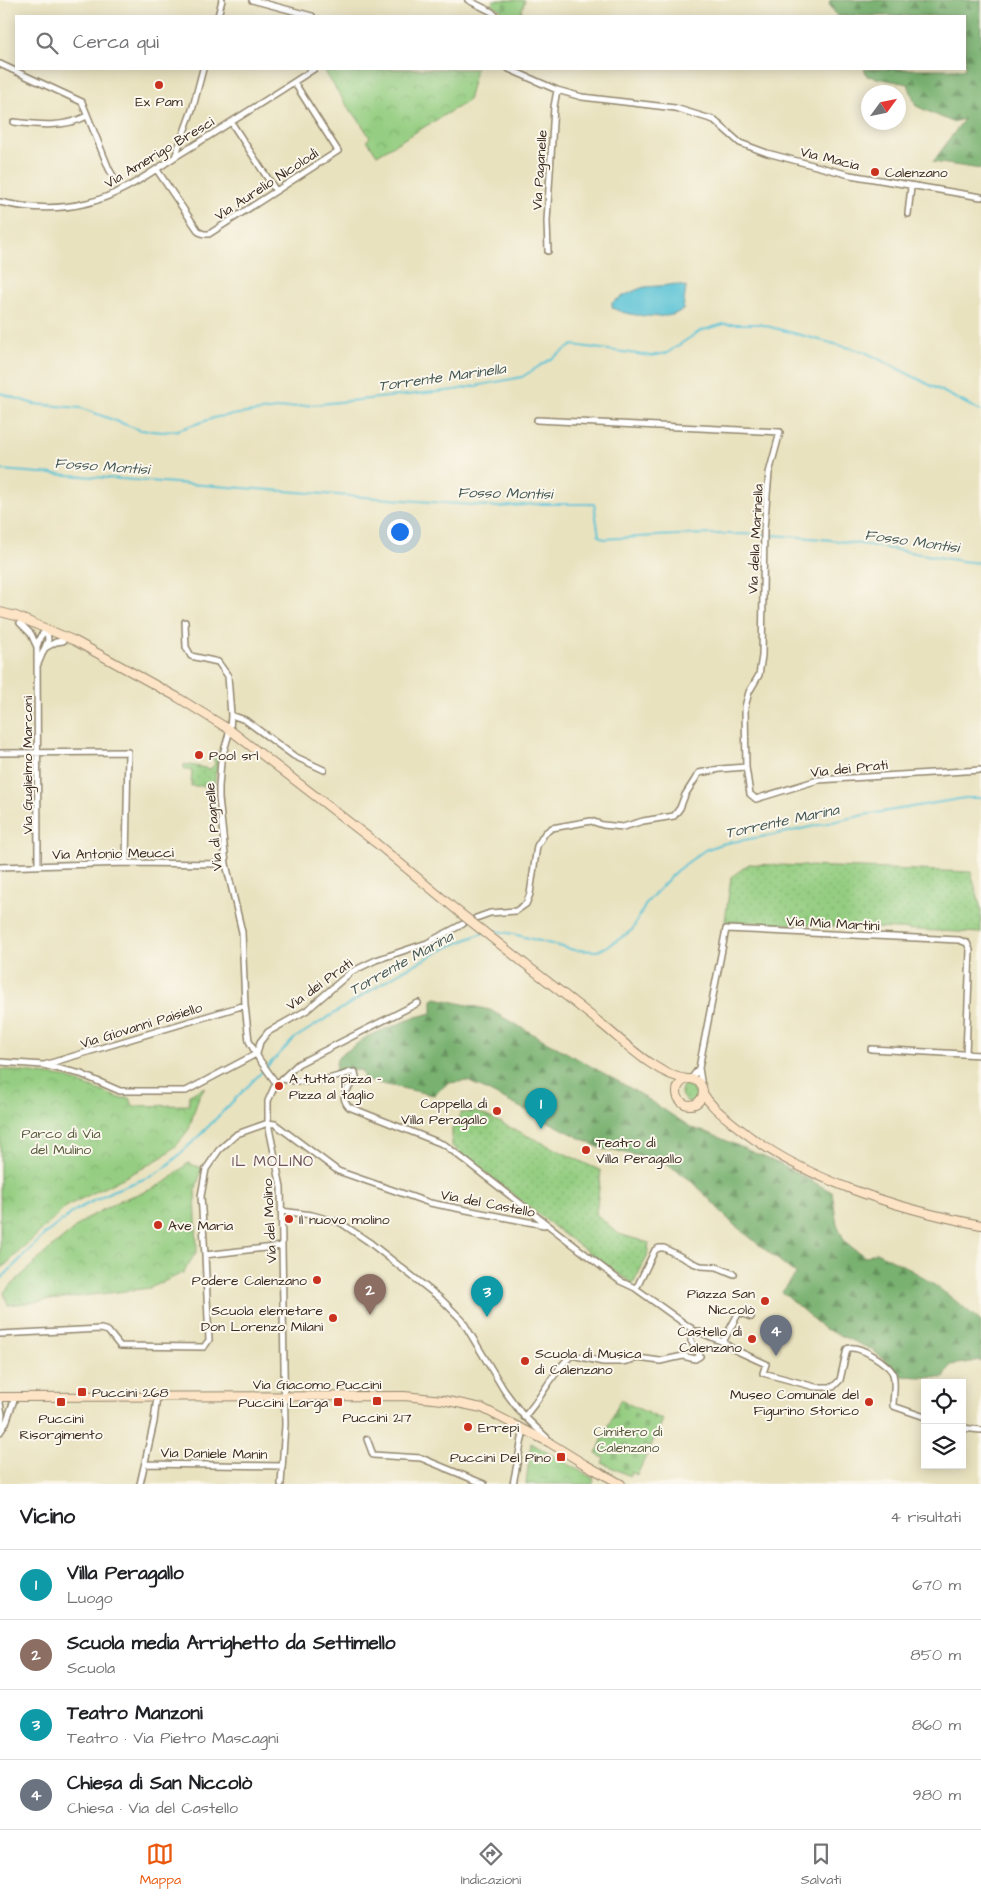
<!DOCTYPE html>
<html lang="it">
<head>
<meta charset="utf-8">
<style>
	:root { --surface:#fff; --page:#f2f2f2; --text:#202124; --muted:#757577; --line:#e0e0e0; --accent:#ea580c }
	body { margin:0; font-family:"Architects Daughter",sans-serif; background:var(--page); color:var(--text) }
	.controls { position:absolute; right:15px; bottom:15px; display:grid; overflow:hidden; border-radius:0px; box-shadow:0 2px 12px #0003 }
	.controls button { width:45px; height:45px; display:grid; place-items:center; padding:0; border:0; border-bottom:1px solid var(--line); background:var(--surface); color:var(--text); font:25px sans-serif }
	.compass { position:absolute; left:861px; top:85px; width:45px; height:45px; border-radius:50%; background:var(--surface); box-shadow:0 2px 12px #0003; rotate:57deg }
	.you { position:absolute; left:399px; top:531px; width:18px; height:18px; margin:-12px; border:4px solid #fff; border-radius:50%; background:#1a73e8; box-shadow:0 0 0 8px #1a73e833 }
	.badge { display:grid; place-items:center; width:32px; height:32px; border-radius:50%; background:var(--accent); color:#fff; font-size:16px; font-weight:700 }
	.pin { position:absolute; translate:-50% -41px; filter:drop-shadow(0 1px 2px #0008) }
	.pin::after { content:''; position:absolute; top:26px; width:18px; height:15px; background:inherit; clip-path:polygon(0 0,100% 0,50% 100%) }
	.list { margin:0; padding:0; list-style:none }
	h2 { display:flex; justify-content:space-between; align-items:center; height:65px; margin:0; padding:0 20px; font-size:21px }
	h2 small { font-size:16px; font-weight:400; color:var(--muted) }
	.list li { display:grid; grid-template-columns:32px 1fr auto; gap:15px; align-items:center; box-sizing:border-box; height:70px; padding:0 20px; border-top:1px solid var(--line) }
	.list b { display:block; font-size:19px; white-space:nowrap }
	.list p { margin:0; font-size:16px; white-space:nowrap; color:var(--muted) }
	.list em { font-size:16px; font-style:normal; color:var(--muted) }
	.icon { flex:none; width:28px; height:28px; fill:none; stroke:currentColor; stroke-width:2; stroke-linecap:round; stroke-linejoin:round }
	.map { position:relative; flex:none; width:981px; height:1484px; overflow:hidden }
	.search { position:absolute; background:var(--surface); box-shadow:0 2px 12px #0003; left:15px; right:15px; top:15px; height:55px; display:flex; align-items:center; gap:12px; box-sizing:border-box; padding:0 18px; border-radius:0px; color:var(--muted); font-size:19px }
	.sheet { height:345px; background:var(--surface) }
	nav { display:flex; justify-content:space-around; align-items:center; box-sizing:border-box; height:70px; border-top:1px solid var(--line); background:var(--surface); font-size:14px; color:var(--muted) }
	nav a { display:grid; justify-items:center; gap:2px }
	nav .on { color:var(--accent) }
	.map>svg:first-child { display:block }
	.grass { fill:url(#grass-dots); stroke:#687c50 }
	.forest { fill:url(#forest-firs); stroke:#5a6e47 }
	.cemetery { fill:url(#cemetery-stones); stroke:#687c50 }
	.park { fill:url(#park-crowns); stroke:#687c50 }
	.water { fill:#5ac3d6; stroke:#4a767a }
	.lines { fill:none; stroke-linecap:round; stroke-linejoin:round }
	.stream { stroke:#5ac3d6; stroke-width:2 }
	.street-casing { stroke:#92866e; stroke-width:8 }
	.secondary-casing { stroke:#92866e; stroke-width:10 }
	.street { stroke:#fff; stroke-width:5 }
	.secondary { stroke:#fee4c6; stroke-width:8 }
	.secondary-bridge-casing { stroke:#92866e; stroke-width:10; stroke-linecap:butt }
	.secondary-bridge { stroke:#fee4c6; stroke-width:8 }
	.poi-dot { fill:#c8321e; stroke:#fbf7ec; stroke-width:2 }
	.labels { text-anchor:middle; stroke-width:4; stroke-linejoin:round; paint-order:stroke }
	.poi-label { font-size:14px; fill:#3b2a1e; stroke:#fbf7ec; text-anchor:start }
	.street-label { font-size:14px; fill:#3b2a1e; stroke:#fbf7ec }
	.park-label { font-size:14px; fill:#565b3c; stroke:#fbf7ec }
	.water-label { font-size:15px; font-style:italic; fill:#445855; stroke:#fbf7ec }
	.neighbourhood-label { font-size:15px; letter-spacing:1px; fill:#6e555a; stroke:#fbf7ec }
</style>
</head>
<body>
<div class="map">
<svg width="981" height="1484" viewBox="0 0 981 1484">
	<defs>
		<pattern id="grass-dots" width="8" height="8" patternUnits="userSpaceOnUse" patternTransform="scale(1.25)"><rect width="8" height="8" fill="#95ce82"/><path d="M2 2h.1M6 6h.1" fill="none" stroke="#81b170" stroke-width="1.8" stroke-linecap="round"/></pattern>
		<pattern id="forest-firs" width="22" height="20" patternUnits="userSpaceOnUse" patternTransform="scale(1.25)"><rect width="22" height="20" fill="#78b170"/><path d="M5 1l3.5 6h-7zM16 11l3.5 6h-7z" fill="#64905b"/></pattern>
		<pattern id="cemetery-stones" width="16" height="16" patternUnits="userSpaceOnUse" patternTransform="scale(1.25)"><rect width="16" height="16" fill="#95ce82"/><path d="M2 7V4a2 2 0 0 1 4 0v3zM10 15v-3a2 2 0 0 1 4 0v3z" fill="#81b170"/></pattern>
		<pattern id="park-crowns" width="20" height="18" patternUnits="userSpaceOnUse" patternTransform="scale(1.25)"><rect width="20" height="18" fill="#95ce82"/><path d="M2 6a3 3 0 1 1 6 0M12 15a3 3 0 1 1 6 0" fill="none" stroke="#81b170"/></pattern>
	</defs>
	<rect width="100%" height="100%" fill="#fbf7ec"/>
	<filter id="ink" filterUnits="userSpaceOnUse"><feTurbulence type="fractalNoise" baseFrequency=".02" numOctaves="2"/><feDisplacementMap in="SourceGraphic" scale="10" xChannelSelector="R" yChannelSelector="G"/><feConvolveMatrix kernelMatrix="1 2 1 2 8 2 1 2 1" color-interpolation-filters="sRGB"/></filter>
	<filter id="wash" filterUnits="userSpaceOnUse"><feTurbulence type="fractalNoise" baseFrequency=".0096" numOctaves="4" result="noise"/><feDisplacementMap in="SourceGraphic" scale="20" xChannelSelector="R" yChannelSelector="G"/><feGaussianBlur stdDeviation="1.12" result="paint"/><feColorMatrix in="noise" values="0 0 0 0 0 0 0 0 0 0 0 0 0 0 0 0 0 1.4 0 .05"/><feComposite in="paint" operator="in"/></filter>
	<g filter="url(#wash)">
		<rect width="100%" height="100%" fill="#e9e2bf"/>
		<path class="grass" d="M217,751H219L214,786H191L192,770H184V764L210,769L215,764L213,757Z
			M749,864L971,872L981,909V933L725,921L731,877Z
			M681 1092a10 10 0 1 1 20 0a10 10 0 1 1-20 0Z
			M478,1112L601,1171L596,1214L619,1234L649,1243L647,1257L633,1284L566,1236L452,1146V1128L461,1113Z"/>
		<path class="forest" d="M830,0H981V169L933,162L964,119L952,122L916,106L908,84L867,76L864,69H965V16H837L829,4Z
			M436,998L490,1010L630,1088L692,1128L711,1134L782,1165L832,1192L837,1224L845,1242L865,1257L876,1252C917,1270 944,1291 978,1319L981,1322V1362L978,1361L951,1365L944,1378L902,1376L873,1350L823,1328L782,1292L796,1274L733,1224L692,1181L667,1164L615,1150L602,1149L468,1081L448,1083L434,1095L364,1080L361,1070L335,1072L337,1058L368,1036L416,1017L432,1013V1000Z"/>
		<path class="cemetery" d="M493,0H525L520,16H499L501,9L492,5Z
			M620,1400L663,1420L637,1475L631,1472L630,1476L602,1463L604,1458L596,1454Z"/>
		<path class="park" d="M330,69H476L468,101L377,155L367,140L370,137L353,112H351L325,72Z
			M0,1069L64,1077L119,1098H130L133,1106L189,1105V1095L205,1087L199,1096L189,1129L177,1145L162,1157L143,1168L67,1206L0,1270Z
			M188,1163L202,1168L195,1191L197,1251L183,1273L150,1288L8,1305L4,1292L45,1253L86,1219L121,1200L152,1189L169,1180Z
			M531,1443L594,1479L593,1484H526Z"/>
		<path class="water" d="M675,284L686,287L683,310C680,311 676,314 672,315C659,318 621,316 612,307V303C618,298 639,288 645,287C655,286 665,286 675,284Z"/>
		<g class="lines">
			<path class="stream" d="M0,393L34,404L81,408L140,430L163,432L178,430L217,417L291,407L455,390L522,377L573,345L651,356L667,353L700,331L724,324H759L865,352L981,411
				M0,470L499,507L536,504H594L599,536L604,539C669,535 734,531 799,537C853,541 907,552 961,561L981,563
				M487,931L491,930L513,934L574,950L598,951L615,942L632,930L647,902L676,871L705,850L721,844L783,833L864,815L965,798H981
				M0,1280L45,1234L76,1210L112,1191L152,1176L165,1168L198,1137L295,1038L402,971L450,946L483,933"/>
		</g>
	</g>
	<g filter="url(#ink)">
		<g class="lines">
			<g class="street-casing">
				<path id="street" d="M252,0L312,16
					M468,0L492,12L496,16
					M218,16L222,0
					M0,64L82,102L109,169L116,181
					M509,69L557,90L582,97L675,108L714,120L740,143L767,153L850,175L981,197
					M14,122C39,125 64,128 87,116
					M231,122L276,191
					M175,157L193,107L203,69
					M157,170L199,232L204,234H209L338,151L294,82
					M0,202C29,209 58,210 87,203C120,195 147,175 175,157C222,128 268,99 314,69
					M908,214L911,187
					M548,251L547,221L554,107L557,90
					M537,420L780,432L769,473L764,529L762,656L759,675L749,692L745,707L746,767L750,794L756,799L818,780L981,770
					M185,622L186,647L191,656L218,662L228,676L231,715L230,730L221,761L219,787V798L226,864L242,932L245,1005L249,1041L259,1059L276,1083
					M20,623L31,634L37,647
					M45,648L56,642L63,641
					M231,715L245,720L294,756L324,770
					M0,753L128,752L126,863
					M38,865L37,647L40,637L47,629L48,640L38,664
					M0,867L126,863L226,864
					M476,918L490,913L516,911L526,904L530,894L537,846L545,833L552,828L591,821L603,825L623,827L643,821L674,816L680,808L685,795L699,773L720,769L746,767
					M871,1049L981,1055
					M257,1054L260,1042L268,1032L307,1010L351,972L376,960L427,943L463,924
					M0,1062L43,1065L81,1074L120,1091H186L256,1054
					M44,1065L245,1005
					M699,1068L702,1087
					M282,1079C301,1083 320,1082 339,1076C345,1075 348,1071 355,1072L356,1077C351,1088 337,1094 349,1107L445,1145L620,1281L635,1288L692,1329
					M691,1079L699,1068L726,929L959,940L967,943L970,950L966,1054
					M281,1080L298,1064L418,1003
					M276,1083L268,1101V1123L281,1187L285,1425L281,1484
					M268,1123L275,1124L338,1171L430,1203L544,1225
					M268,1123L237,1134L219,1150L206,1169L201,1196L205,1255L282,1246
					M281,1211L312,1215L341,1223L369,1242L441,1299L462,1320L504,1390L521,1413L549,1440
					M635,1288L638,1285L655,1250L659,1248H664L693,1263L701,1266L717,1267L734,1274
					M697,1331L723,1342L733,1349L766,1364L763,1373L815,1387H833L840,1380L847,1349C857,1343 890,1364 893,1374C896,1384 893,1396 893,1406L925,1417
					M0,1334L101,1329L108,1331L120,1346L204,1347L209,1340L205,1255
					M723,1342L739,1312L751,1317
					M0,1403L2,1414L1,1428
					M524,1417C542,1398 553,1371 572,1355L603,1362H622L638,1358L660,1361L683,1356L695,1359L700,1356L691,1341V1328
					M962,1428L981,1430
					M0,1432L6,1423L15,1397
					M367,1439L373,1455L421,1458L484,1484
					M145,1464L282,1466
					M140,1484L154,1422L157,1396
					M513,1484L524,1429"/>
			</g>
			<g class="secondary-casing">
				<path id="secondary" d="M0,612L16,616L75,641L177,697L230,730L376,843L460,913
					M525,964C551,984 578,1005 604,1026C626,1044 658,1076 687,1079
					M677 1092a13 13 0 1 1 26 0a13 13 0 1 1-26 0Z
					M703,1093C711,1107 723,1115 735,1125C801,1179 898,1209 981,1225
					M0,1397L404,1396L443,1400L482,1408L550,1443L584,1464L621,1484"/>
			</g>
			<use href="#street" class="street"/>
			<use href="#secondary" class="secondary"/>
			<g class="secondary-bridge-casing">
				<path id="secondary-bridge" d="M460,913L525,964"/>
			</g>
			<use href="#secondary-bridge" class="secondary-bridge"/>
		</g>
	</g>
	<g class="poi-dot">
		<circle cx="159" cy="85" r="5"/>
		<circle cx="875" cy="172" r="5"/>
		<circle cx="199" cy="755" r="5"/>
		<circle cx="279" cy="1086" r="5"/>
		<circle cx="497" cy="1111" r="5"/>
		<circle cx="586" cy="1150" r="5"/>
		<circle cx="289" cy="1219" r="5"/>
		<circle cx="158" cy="1225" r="5"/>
		<circle cx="317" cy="1280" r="5"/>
		<circle cx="765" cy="1301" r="5"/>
		<circle cx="333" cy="1318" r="5"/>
		<circle cx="752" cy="1339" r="5"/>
		<circle cx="525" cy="1361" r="5"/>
		<rect x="77" y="1387" width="10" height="10" rx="2.5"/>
		<rect x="372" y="1396" width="10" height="10" rx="2.5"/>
		<rect x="56" y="1397" width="10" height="10" rx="2.5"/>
		<rect x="333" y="1397" width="10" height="10" rx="2.5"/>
		<circle cx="869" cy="1402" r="5"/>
		<circle cx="468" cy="1427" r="5"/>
		<rect x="556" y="1452" width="10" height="10" rx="2.5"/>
	</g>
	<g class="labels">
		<g class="poi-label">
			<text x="159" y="106" text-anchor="middle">Ex Pam</text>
			<text x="885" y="177">Calenzano</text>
			<text x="209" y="760">Pool srl</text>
			<text x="289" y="1083">A tutta pizza -<tspan x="289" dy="16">Pizza al taglio</tspan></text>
			<text x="487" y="1108" text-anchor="end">Cappella di<tspan x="487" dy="16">Villa Peragallo</tspan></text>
			<text x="596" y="1147">Teatro di<tspan x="596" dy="16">Villa Peragallo</tspan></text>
			<text x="299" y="1224">Il nuovo molino</text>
			<text x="168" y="1230">Ave Maria</text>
			<text x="307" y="1285" text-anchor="end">Podere Calenzano</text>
			<text x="755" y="1298" text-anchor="end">Piazza San<tspan x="755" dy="16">Niccolò</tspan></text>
			<text x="323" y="1315" text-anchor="end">Scuola elemetare<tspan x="323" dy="16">Don Lorenzo Milani</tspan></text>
			<text x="742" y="1336" text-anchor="end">Castello di<tspan x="742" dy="16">Calenzano</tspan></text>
			<text x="535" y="1358">Scuola di Musica<tspan x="535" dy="16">di Calenzano</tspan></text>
			<text x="92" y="1397">Puccini 268</text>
			<text x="859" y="1399" text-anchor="end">Museo Comunale del<tspan x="859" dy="16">Figurino Storico</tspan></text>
			<text x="328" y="1407" text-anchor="end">Puccini Larga</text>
			<text x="377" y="1422" text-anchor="middle">Puccini 217</text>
			<text x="61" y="1423" text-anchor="middle">Puccini<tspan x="61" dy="16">Risorgimento</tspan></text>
			<text x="478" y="1432">Errepi</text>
			<text x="551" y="1462" text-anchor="end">Puccini Del Pino</text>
		</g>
		<g class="street-label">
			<text transform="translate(159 152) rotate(-31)" y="5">Via Amerigo Bresci</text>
			<text transform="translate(830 158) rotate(14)" y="5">Via Macia</text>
			<text transform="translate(539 170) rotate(-86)" y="5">Via Paganelle</text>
			<text transform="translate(266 184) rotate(-33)" y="5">Via Aurelio Nicolodi</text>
			<text transform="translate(755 539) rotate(-87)" y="5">Via della Marinella</text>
			<text transform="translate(27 765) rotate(-90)" y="5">Via Guglielmo Marconi</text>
			<text transform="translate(849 768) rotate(-6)" y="5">Via dei Prati</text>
			<text transform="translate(213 827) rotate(-95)" y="5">Via di Pagnelle</text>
			<text transform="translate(113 853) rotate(-1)" y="5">Via Antonio Meucci</text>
			<text transform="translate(833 923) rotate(3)" y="5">Via Mia Martini</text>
			<text transform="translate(319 984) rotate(-36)" y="5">Via dei Prati</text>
			<text transform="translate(141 1025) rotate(-17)" y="5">Via Giovanni Paisiello</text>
			<text transform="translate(488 1203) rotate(11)" y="5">Via del Castello</text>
			<text transform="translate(269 1221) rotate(-93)" y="5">Via del Molino</text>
			<text x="317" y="1389">Via Giacomo Puccini</text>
			<text transform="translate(214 1453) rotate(1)" y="5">Via Daniele Manin</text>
		</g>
		<g class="park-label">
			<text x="61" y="1138">Parco di Via<tspan x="61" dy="16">del Mulino</tspan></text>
			<text x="628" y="1436">Cimitero di<tspan x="628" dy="16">Calenzano</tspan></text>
		</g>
		<g class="water-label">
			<text transform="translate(442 377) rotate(-8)" y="5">Torrente Marinella</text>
			<text transform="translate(102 466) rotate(4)" y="5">Fosso Montisi</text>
			<text transform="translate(505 493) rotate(1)" y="5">Fosso Montisi</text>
			<text transform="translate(912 541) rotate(8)" y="5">Fosso Montisi</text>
			<text transform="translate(782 821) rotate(-12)" y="5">Torrente Marina</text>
			<text transform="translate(401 963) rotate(-29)" y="5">Torrente Marina</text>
		</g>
		<g class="neighbourhood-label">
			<text x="273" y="1166">IL MOLINO</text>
		</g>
	</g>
</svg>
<div class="controls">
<button><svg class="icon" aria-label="locate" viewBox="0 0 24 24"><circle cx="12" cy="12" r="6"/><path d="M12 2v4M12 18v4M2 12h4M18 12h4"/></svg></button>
<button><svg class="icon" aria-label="layers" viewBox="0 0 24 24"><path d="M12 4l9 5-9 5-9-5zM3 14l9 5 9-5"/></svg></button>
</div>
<svg class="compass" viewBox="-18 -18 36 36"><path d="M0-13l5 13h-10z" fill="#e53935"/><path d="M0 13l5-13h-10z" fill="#757577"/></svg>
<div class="you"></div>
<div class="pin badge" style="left:541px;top:1129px;background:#0f9aa8">1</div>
<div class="pin badge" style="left:370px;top:1315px;background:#8d6e63">2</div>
<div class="pin badge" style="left:487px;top:1317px;background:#0f9aa8">3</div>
<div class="pin badge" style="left:776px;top:1356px;background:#6b7280">4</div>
<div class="search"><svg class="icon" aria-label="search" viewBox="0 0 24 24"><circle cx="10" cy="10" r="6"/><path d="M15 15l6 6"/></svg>Cerca qui</div>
</div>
<section class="sheet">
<h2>Vicino<small>4 risultati</small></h2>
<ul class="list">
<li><span class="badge" style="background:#0f9aa8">1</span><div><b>Villa Peragallo</b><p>Luogo</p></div><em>670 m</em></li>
<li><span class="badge" style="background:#8d6e63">2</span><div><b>Scuola media Arrighetto da Settimello</b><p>Scuola</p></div><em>850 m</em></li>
<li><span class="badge" style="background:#0f9aa8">3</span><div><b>Teatro Manzoni</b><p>Teatro · Via Pietro Mascagni</p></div><em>860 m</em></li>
<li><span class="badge" style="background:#6b7280">4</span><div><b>Chiesa di San Niccolò</b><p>Chiesa · Via del Castello</p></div><em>980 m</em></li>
</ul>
</section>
<nav>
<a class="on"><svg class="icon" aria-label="map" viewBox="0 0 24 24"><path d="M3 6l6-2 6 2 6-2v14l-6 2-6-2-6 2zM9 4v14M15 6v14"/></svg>Mappa</a>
<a><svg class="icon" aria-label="directions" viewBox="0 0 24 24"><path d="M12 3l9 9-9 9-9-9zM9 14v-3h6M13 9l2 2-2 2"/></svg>Indicazioni</a>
<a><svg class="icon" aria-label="saved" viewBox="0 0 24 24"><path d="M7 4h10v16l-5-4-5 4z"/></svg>Salvati</a>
</nav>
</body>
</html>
